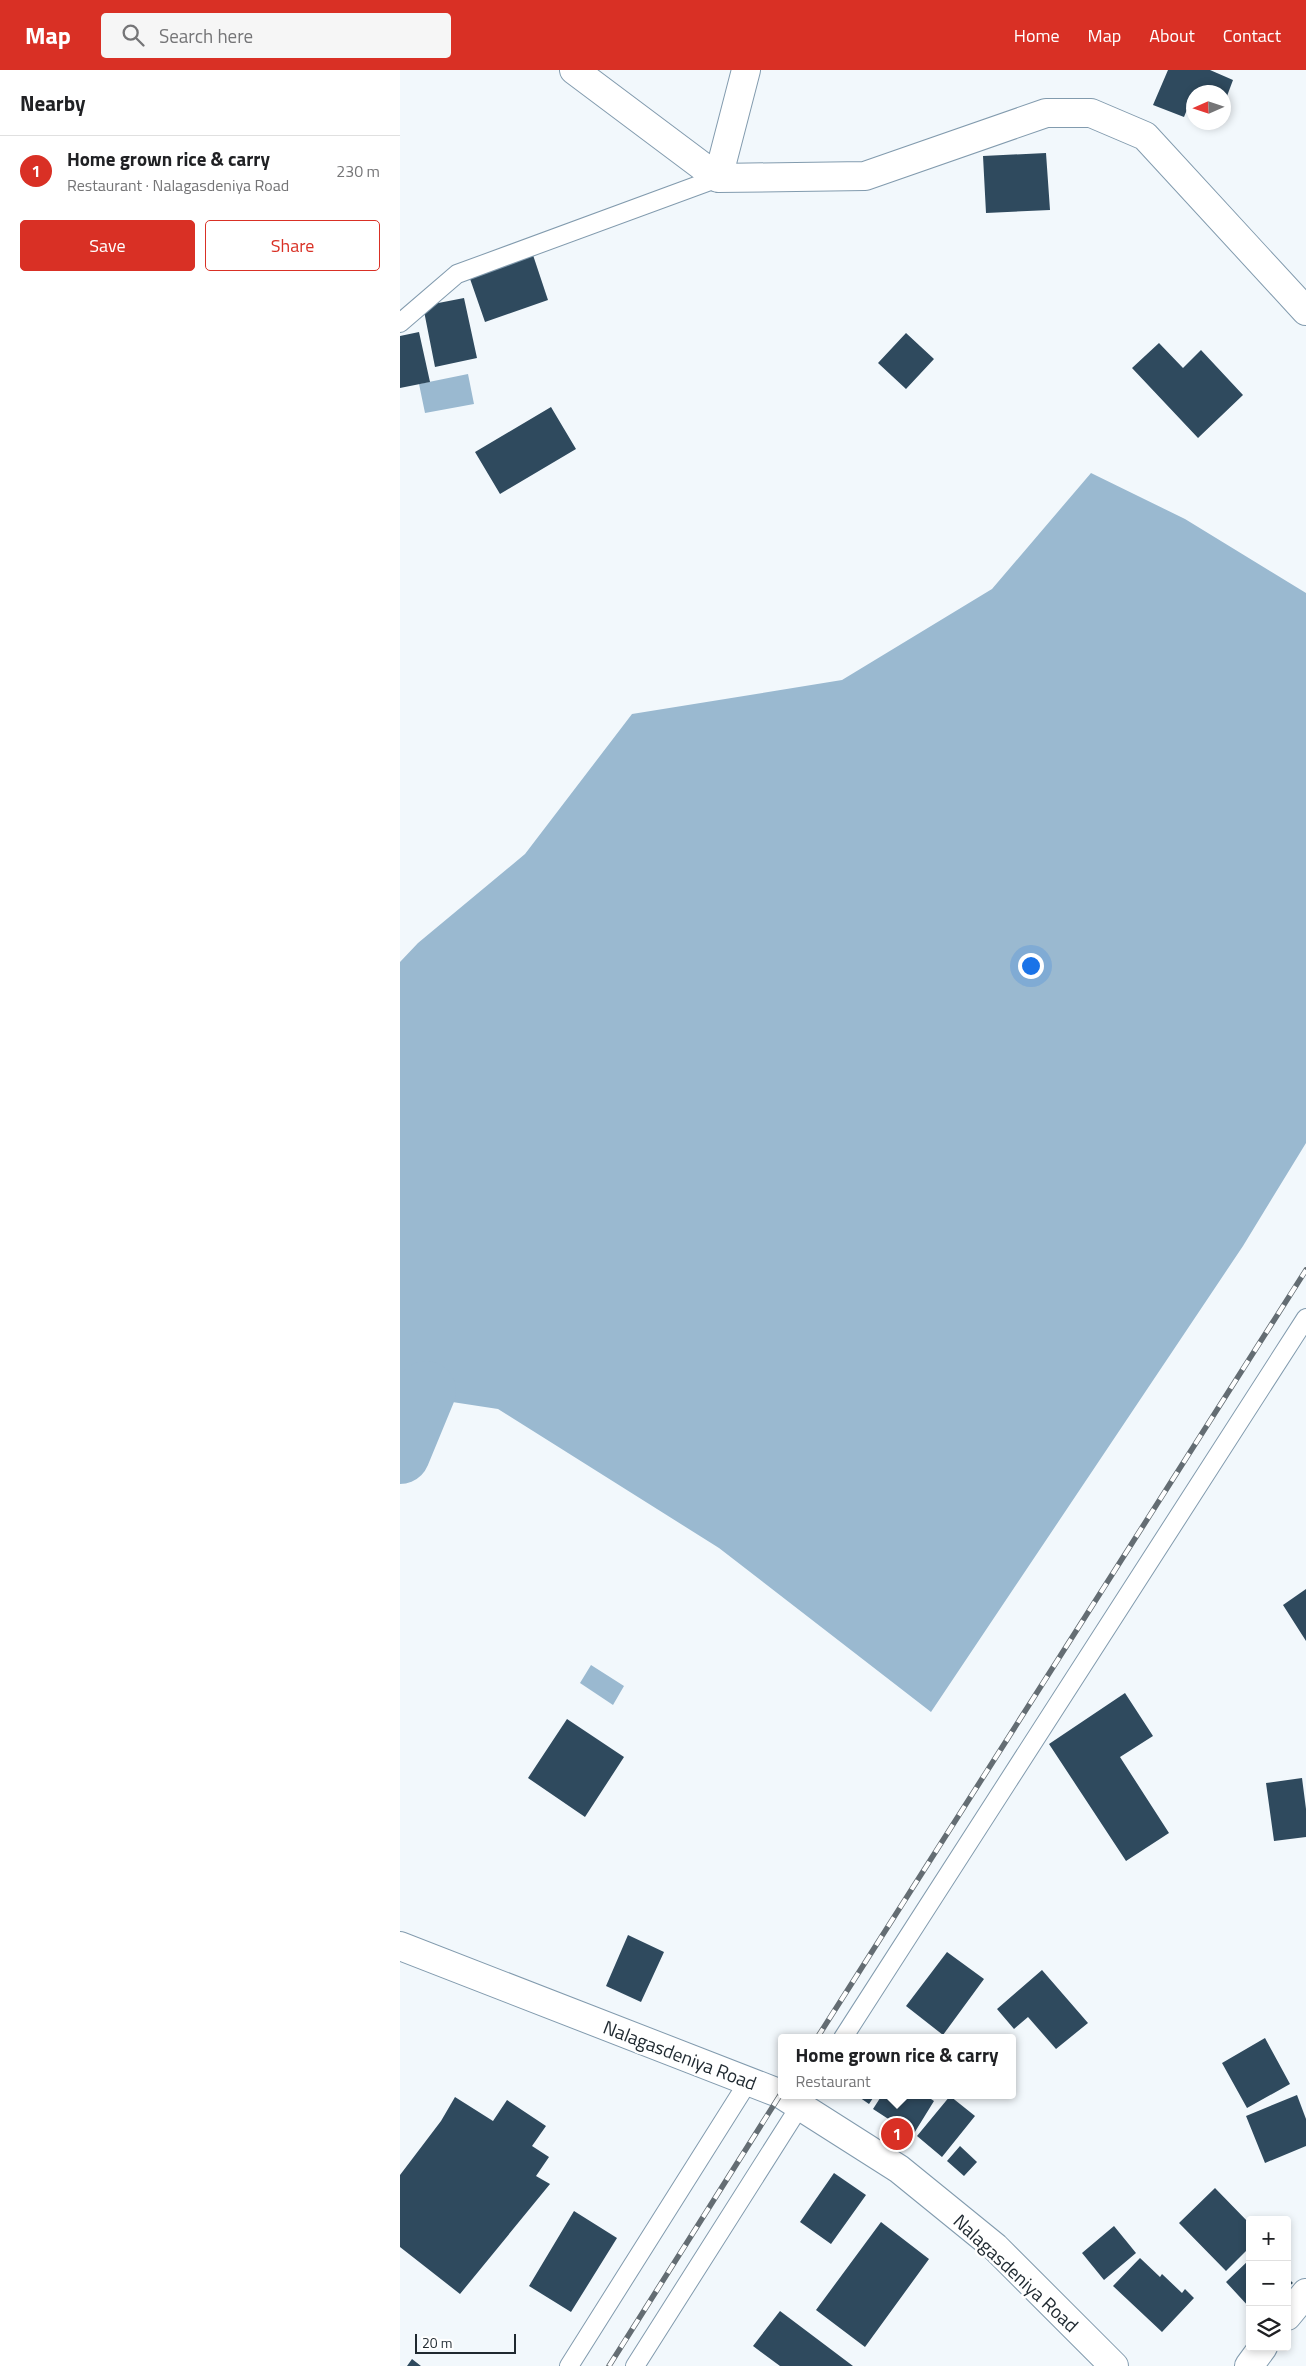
<!DOCTYPE html>
<html lang="en">
<head>
<meta charset="utf-8">
<style>
	:root { --surface:#fff; --page:#f6f6f6; --text:#202124; --muted:#757577; --line:#e0e0e0; --accent:#d93025 }
	body { margin:0; font-family:"Titillium Web",sans-serif; background:var(--page); color:var(--text) }
	.controls { position:absolute; right:15px; bottom:15px; display:grid; overflow:hidden; border-radius:5px; box-shadow:0 2px 8px #0003 }
	.controls button { width:45px; height:45px; display:grid; place-items:center; padding:0; border:0; border-bottom:1px solid var(--line); background:var(--surface); color:var(--text); font:25px sans-serif }
	.compass { position:absolute; left:786px; top:15px; width:45px; height:45px; border-radius:50%; background:var(--surface); box-shadow:0 2px 8px #0003; rotate:267deg }
	.scale { position:absolute; left:15px; bottom:12px; width:101px; box-sizing:border-box; padding-left:5px; border:2px solid #1f2930; border-top:0; font-size:14px; line-height:18px; white-space:nowrap; color:#1f2930; -webkit-text-stroke:4px #fff; paint-order:stroke }
	.you { position:absolute; left:630px; top:895px; width:18px; height:18px; margin:-12px; border:4px solid #fff; border-radius:50%; background:#1a73e8; box-shadow:0 0 0 8px #1a73e833 }
	.badge { display:grid; place-items:center; width:32px; height:32px; border-radius:50%; background:var(--accent); color:#fff; font-size:16px; font-weight:700 }
	.pin { position:absolute; translate:-50% -50%; border:2px solid #fff; box-shadow:0 1px 5px #0006 }
	.popup { position:absolute; left:378px; top:1964px; width:238px; height:65px; box-sizing:border-box; display:grid; place-content:center; border-radius:5px; background:var(--surface); filter:drop-shadow(0 1px 4px #0005); font-size:16px; white-space:nowrap; color:var(--muted) }
	.popup b { font-size:19px; color:var(--text) }
	.popup::after { content:''; position:absolute; left:50%; top:100%; margin-left:-10px; border:10px solid transparent; border-top-color:var(--surface) }
	.list { margin:0; padding:0; list-style:none }
	h2 { display:flex; justify-content:space-between; align-items:center; height:65px; margin:0; padding:0 20px; font-size:21px }
	h2 small { font-size:16px; font-weight:400; color:var(--muted) }
	.list li { display:grid; grid-template-columns:32px 1fr auto; gap:15px; align-items:center; box-sizing:border-box; height:70px; padding:0 20px; border-top:1px solid var(--line) }
	.list b { display:block; font-size:19px; white-space:nowrap }
	.list p { margin:0; font-size:16px; white-space:nowrap; color:var(--muted) }
	.list em { font-size:16px; font-style:normal; color:var(--muted) }
	.actions { display:flex; gap:10px; padding:15px 20px }
	.actions a { flex:1; padding:11px 0; border:1px solid var(--accent); border-radius:5px; text-align:center; font-size:18px; color:var(--accent) }
	.actions .main { background:var(--accent); color:#fff }
	.icon { flex:none; width:28px; height:28px; fill:none; stroke:currentColor; stroke-width:2; stroke-linecap:round; stroke-linejoin:round }
	.map { position:relative; flex:none; width:906px; height:2296px; overflow:hidden }
	header { display:flex; align-items:center; gap:30px; box-sizing:border-box; height:70px; padding:0 25px; background:var(--accent); color:#fff }
	header strong { font-size:24px }
	nav { display:flex; gap:28px; margin-inline-start:auto; font-size:18px }
	.search { width:350px; height:45px; background:var(--page); display:flex; align-items:center; gap:12px; box-sizing:border-box; padding:0 18px; border-radius:5px; color:var(--muted); font-size:19px }
	main { display:flex }
	aside { flex:1; background:var(--surface) }
	.map>svg:first-child { display:block }
	.water { fill:#9ab9d0 }
	.lines { fill:none; stroke-linecap:round; stroke-linejoin:round }
	.river { stroke:#9ab9d0; stroke-width:60 }
	.building { fill:#2f4a5e }
	.lane-casing { stroke:#829bae; stroke-width:20 }
	.street-casing { stroke:#829bae; stroke-width:30 }
	.highway-casing { stroke:#829bae; stroke-width:30 }
	.lane { stroke:#fff; stroke-width:18 }
	.street { stroke:#fff; stroke-width:28 }
	.highway { stroke:#fff; stroke-width:28 }
	.rail-casing { stroke:#646d73; stroke-width:5.5 }
	.rail { stroke:#fff; stroke-width:4; stroke-dasharray:11; stroke-linecap:butt }
	.labels { text-anchor:middle; stroke-width:5; stroke-linejoin:round; paint-order:stroke }
	.street-label { font-size:19px; fill:#1f2930; stroke:#fff }
</style>
</head>
<body>
<header>
<strong>Map</strong>
<div class="search"><svg class="icon" aria-label="search" viewBox="0 0 24 24"><circle cx="10" cy="10" r="6"/><path d="M15 15l6 6"/></svg>Search here</div>
<nav><a>Home</a><a>Map</a><a>About</a><a>Contact</a></nav>
</header>
<main>
<aside>
<h2>Nearby<small></small></h2>
<ul class="list">
<li><span class="badge">1</span><div><b>Home grown rice &amp; carry</b><p>Restaurant · Nalagasdeniya Road</p></div><em>230 m</em></li>
</ul>
<div class="actions"><a class="main">Save</a><a>Share</a></div>
</aside>
<div class="map">
<svg width="906" height="2296" viewBox="0 0 906 2296">
	<rect width="100%" height="100%" fill="#f2f8fc"/>
	<path class="water" d="M68,304L74,334L25,343L19,314Z
		M691,403L785,449L906,523V1073L843,1176L531,1642L319,1478L98,1339L0,1324V892L18,873L125,784L232,644L442,610L592,519Z
		M191,1595L224,1616L213,1635L180,1613Z"/>
	<g class="lines">
		<path class="river" d="M0,1384L26,1321"/>
	</g>
	<path class="building" d="M768,0H810L833,10L824,34V22H794L784,47L753,35Z
		M646,83L650,140L586,143L583,86Z
		M132,182L148,230L85,252L68,203Z
		M64,228L77,288L35,297L23,236Z
		M19,262L30,312L0,318V266Z
		M506,263L534,289L506,319L478,293Z
		M759,273L783,298L801,280L843,325L798,368L732,298Z
		M151,337L176,379L100,424L75,382Z
		M906,1519V1571L883,1535Z
		M725,1623L753,1666L720,1687L769,1763L726,1791L649,1674Z
		M167,1649L224,1687L185,1747L128,1708Z
		M902,1708L906,1739V1767L874,1771L866,1713Z
		M228,1865L264,1882L241,1932L206,1916Z
		M547,1882L584,1909L543,1965L506,1936Z
		M642,1900L688,1953L656,1979L628,1947L614,1959L597,1939Z
		M865,1968L890,2014L847,2038L822,1993Z
		M456,2025H475L469,2034Z
		M482,2025H525L534,2031L513,2065L473,2039Z
		M897,2025L906,2049V2076L865,2093L846,2046Z
		M550,2026L575,2046L542,2087L517,2066Z
		M55,2027L93,2051L107,2030L146,2056L132,2076L149,2087L136,2106L150,2114L60,2224L0,2177V2105L41,2051Z
		M560,2076L577,2092L564,2106L547,2091Z
		M434,2103L466,2125L431,2174L400,2152Z
		M815,2118L850,2154V2177L826,2201L779,2153Z
		M174,2141L217,2168L171,2242L129,2216Z
		M481,2152L529,2189L465,2277L416,2240Z
		M714,2156L736,2183L704,2210L682,2183Z
		M740,2188L760,2207L762,2204L782,2223L785,2219L794,2228L762,2262L713,2216Z
		M850,2189V2238L826,2212Z
		M887,2207L893,2213L887,2218Z
		M380,2241L453,2296H380L353,2276Z
		M12,2289L21,2296H7Z"/>
	<g class="lines">
		<g class="lane-casing">
			<path id="lane" d="M0,253L57,204L318,108
				M443,1968L906,1248
				M169,2296L348,2012
				M235,2296L405,2028"/>
		</g>
		<g class="street-casing">
			<path id="street" d="M174,0L318,108L465,106L646,43H691L745,66L906,241
				M318,108L346,0
				M0,1876L381,2024L499,2099L595,2177L714,2296"/>
		</g>
		<g class="highway-casing">
			<path id="highway" d="M887,2246L906,2223
				M849,2296L863,2277"/>
		</g>
		<use href="#lane" class="lane"/>
		<use href="#street" class="street"/>
		<use href="#highway" class="highway"/>
		<g class="rail-casing">
			<path id="rail" d="M417,1968L906,1200
				M209,2296L382,2022"/>
		</g>
		<use href="#rail" class="rail"/>
	</g>
	<g class="labels">
		<g class="street-label">
			<text transform="translate(280 1985) rotate(21)" y="7">Nalagasdeniya Road</text>
			<text transform="translate(616 2203) rotate(43)" y="7">Nalagasdeniya Road</text>
		</g>
	</g>
</svg>
<div class="controls">
<button>+</button>
<button>−</button>
<button><svg class="icon" aria-label="layers" viewBox="0 0 24 24"><path d="M12 4l9 5-9 5-9-5zM3 14l9 5 9-5"/></svg></button>
</div>
<svg class="compass" viewBox="-18 -18 36 36"><path d="M0-13l5 13h-10z" fill="#e53935"/><path d="M0 13l5-13h-10z" fill="#757577"/></svg>
<div class="scale">20 m</div>
<div class="you"></div>
<div class="pin badge" style="left:497px;top:2064px">1</div>
<div class="popup"><b>Home grown rice &amp; carry</b>Restaurant</div>
</div>
</main>
</body>
</html>
